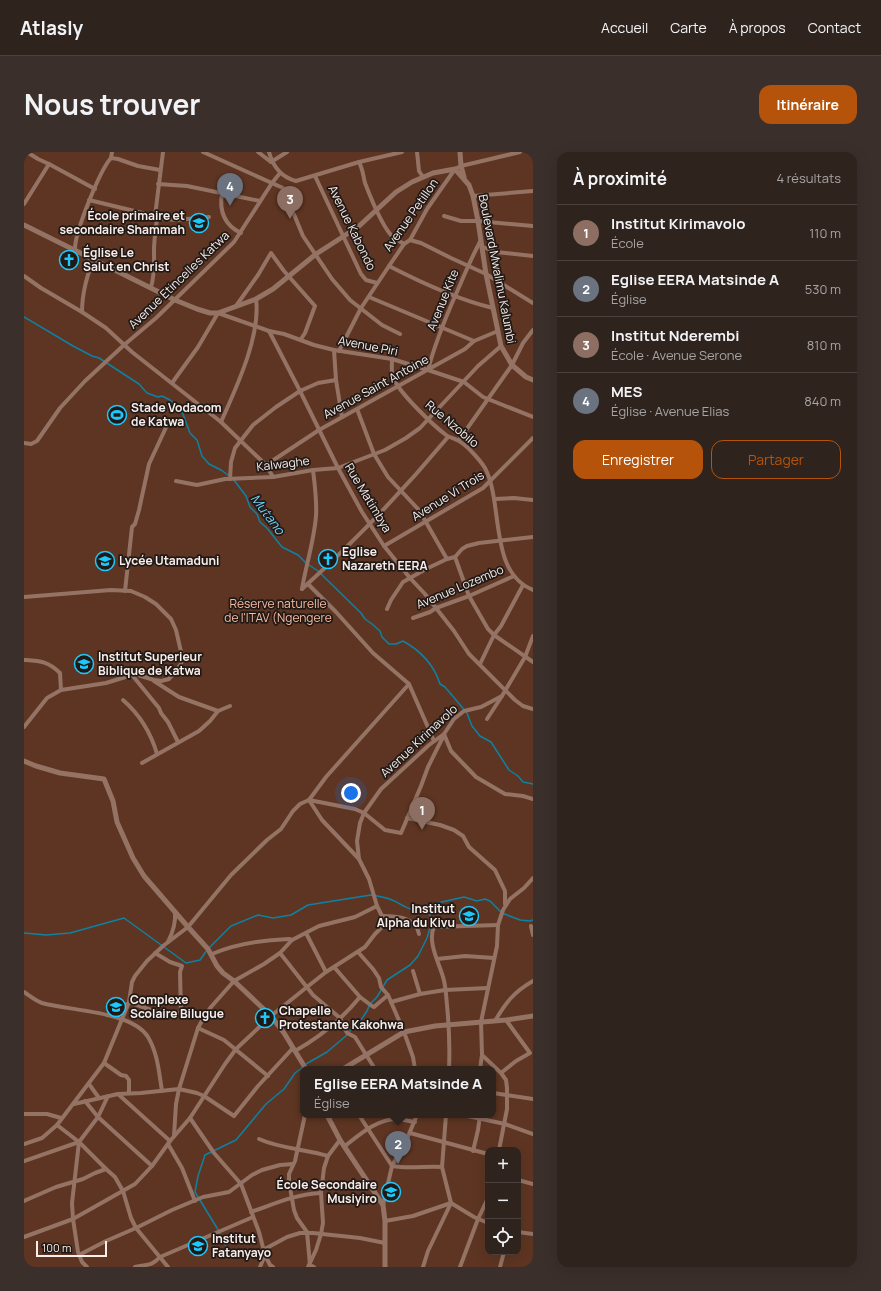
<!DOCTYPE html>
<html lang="fr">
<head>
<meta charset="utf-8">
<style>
	:root { --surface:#2f231e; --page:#3b2f2b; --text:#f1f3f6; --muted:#a7a4a4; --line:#4a403c; --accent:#b45309 }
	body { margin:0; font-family:Manrope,sans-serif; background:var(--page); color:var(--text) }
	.controls { position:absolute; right:12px; bottom:12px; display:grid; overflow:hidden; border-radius:8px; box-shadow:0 4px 16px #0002 }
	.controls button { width:36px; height:36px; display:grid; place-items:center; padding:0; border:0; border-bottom:1px solid var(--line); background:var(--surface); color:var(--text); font:20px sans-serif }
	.scale { position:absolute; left:12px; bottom:10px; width:71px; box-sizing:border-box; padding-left:4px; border:2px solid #f9eeea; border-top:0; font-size:11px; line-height:14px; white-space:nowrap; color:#f9eeea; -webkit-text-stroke:3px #201916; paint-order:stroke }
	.you { position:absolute; left:327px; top:641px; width:14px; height:14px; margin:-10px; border:3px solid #fff; border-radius:50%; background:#1a73e8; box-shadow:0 0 0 6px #1a73e833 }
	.badge { display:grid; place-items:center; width:26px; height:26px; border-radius:50%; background:var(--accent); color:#fff; font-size:13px; font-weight:700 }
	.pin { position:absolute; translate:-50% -33px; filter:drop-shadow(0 1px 2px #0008) }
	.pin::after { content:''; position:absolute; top:21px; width:14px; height:12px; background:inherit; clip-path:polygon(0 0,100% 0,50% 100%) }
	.popup { position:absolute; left:276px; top:914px; width:196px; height:52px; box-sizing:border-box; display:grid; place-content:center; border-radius:8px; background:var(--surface); filter:drop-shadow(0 1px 3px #0005); font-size:13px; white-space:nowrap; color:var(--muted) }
	.popup b { font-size:15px; color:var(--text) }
	.popup::after { content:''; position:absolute; left:50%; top:100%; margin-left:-8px; border:8px solid transparent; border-top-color:var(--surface) }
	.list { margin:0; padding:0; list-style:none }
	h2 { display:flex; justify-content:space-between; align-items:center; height:52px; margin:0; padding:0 16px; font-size:17px }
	h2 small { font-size:13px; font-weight:400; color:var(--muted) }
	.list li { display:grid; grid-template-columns:26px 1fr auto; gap:12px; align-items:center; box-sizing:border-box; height:56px; padding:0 16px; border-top:1px solid var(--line) }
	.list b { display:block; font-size:15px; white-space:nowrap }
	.list p { margin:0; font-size:13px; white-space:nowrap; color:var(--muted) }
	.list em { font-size:13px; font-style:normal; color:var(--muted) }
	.actions { display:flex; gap:8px; padding:12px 16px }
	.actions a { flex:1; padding:9px 0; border:1px solid var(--accent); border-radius:12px; text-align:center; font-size:14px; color:var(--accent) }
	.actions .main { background:var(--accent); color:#fff }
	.icon { flex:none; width:22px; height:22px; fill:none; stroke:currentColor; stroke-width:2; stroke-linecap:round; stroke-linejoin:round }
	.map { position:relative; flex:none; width:509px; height:1115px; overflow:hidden; border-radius:12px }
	header { display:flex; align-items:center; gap:24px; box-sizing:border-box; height:56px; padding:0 20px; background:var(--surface); border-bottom:1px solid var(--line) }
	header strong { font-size:19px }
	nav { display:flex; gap:22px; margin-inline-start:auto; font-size:14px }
	.intro { display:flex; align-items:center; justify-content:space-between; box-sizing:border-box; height:96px; padding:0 24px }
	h1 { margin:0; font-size:28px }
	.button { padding:10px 18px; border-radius:12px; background:var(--accent); color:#fff; font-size:14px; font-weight:700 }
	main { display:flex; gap:24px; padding:0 24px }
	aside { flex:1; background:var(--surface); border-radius:12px; box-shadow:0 4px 16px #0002 }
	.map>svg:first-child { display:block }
</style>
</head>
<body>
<header>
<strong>Atlasly</strong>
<nav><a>Accueil</a><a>Carte</a><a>À propos</a><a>Contact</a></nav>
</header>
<div class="intro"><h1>Nous trouver</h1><a class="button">Itinéraire</a></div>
<main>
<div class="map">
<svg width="509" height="1115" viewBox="0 0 509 1115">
	<rect width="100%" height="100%" fill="#3f2f28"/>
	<!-- green -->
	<path fill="#5e3522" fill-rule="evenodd" d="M0 0H509V1115H0ZM279 917H469V963H279ZM464 998H494V1100H464Z"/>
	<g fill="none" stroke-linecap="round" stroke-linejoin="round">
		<!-- stream -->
		<g stroke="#0d82a4" stroke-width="1.5">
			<path d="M0 165 49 194 68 204 75 206 115 232 123 241 134 245 138 244 146 248 157 257 166 281 173 288 178 304 185 312 197 318 204 323"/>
			<path d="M210 328 222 344 226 355 233 362 236 370 243 376 258 395 274 403 282 411"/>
			<path d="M285 413 294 419 337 461 341 467 348 472 356 479 358 485 365 492H372L379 489C397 499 410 513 416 532L421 535 443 561 448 574 456 584 467 590 485 618 494 624 499 630 509 632"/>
			<path d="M0 781 22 783 46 781 100 766 162 811 176 808 183 798"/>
			<path d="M186 795 207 774 234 763 249 766 267 763 284 753 347 743C354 744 361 745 368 748 379 752 388 763 400 754L440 745 453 749 461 747 466 749 478 761 496 768 506 769 509 768"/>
			<path d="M282 912 303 900 323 883V881L333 874 343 859 346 852 353 845 363 828 386 813 394 804 403 786 406 776V760L409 753"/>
			<path d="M206 1103 193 1076 171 1040 174 1024 181 1003 212 988 242 952 260 937 271 921 279 915"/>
		</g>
		<!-- minor -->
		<g stroke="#947365" stroke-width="4">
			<path d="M3 0 14 7 25 12 71 37"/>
			<path d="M179 0 259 36 279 84 308 127 326 148 358 173 376 182"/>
			<path d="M234 0 247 10"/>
			<path d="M245 0C249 15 257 25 272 29L335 10 378 0"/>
			<path d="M393 0 395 19 399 25"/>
			<path d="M87 6 94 7 114 14 136 18"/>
			<path d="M247 10 263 0"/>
			<path d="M335 10C339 18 339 23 341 31 346 44 359 77 370 86 373 88 377 90 380 92"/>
			<path d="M291 24 337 122 342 128 353 131"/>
			<path d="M134 32 163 34 236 49"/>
			<path d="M198 41C195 59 200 73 217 81"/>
			<path d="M449 44 509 39"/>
			<path d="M65 48 131 64"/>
			<path d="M0 52 25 12"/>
			<path d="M420 64 437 69H454L509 74"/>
			<path d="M133 66 152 68 185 65"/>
			<path d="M386 88 397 91 427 106 462 122 509 151"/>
			<path d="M459 95 472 100 509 104"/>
			<path d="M51 98C50 82 76 18 87 6L88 0"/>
			<path d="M365 114C396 130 435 148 469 156"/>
			<path d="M0 124 17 136 58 160 82 176 108 200 197 270 242 313 249 325"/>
			<path d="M127 135C131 122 130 111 130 98 130 87 132 77 133 66L131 64 139 0"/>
			<path d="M345 145 450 189"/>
			<path d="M212 154 234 123 247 101 260 119 291 154 281 181 277 187"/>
			<path d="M58 160C58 141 63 125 69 107"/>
			<path d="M245 179 260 182 290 193 310 198 368 207 404 218 440 230 459 245 509 265"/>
			<path d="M310 198 312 228 318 265"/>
			<path d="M315 199 337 156 365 114 380 92 386 88 403 57 431 17 437 14 496 0"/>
			<path d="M368 207C368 213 367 220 369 225 374 240 410 274 422 283 426 286 430 286 433 288 442 292 456 308 461 316 480 352 464 420 509 438"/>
			<path d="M404 218C411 191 421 167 432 142 440 124 447 106 457 88"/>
			<path d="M148 231 174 195 194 161 245 179 276 239 314 316 338 360 360 394 386 426 401 442 430 479 445 502 491 548 499 554 509 557"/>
			<path d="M333 257 350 302 364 325 395 358 423 407"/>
			<path d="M197 270C212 236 237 184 232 147"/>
			<path d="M435 288 488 213 499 191 509 178"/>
			<path d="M0 291 7 292 13 289 36 256 61 229 100 193 132 166 210 90 248 31 256 21"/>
			<path d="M242 313 295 278 441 197 450 189 474 179"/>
			<path d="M206 327 207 310 211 296 229 273 252 255 276 239 294 231 312 228"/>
			<path d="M152 329 173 333 201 327 249 325 289 318 314 316 361 298 382 286 396 276 454 214 477 194"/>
			<path d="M471 347 490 346 509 348"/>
			<path d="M360 394 459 336 509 286"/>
			<path d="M431 405 445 444 464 477 470 483 509 510"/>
			<path d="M284 432 312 460 349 501 385 532 410 589"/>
			<path d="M278 437C330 390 379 339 424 285"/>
			<path d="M278 437C282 413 290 389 292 364 293 349 291 334 289 318"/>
			<path d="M101 439 108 375 111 372 115 358 125 312 145 269"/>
			<path d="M0 445 87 438 107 439 121 445 132 452 147 467 152 478 158 504 157 512 145 527 137 529 130 528 114 523H108L82 531 37 538 23 546 0 575"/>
			<path d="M363 457 367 448 379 430 402 417 423 407 431 405 438 397 443 394 455 391 509 385"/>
			<path d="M389 466 406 460 412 456 445 444 490 424"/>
			<path d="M0 508C16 509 24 509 36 521L37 538"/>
			<path d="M456 512 470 483 477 474 499 433"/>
			<path d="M108 523 135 556 137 561 144 570 154 590"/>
			<path d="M130 529 155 545 194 559"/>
			<path d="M99 548C115 562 127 581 133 602"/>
			<path d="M463 567 478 544"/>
			<path d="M420 582 427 599 452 625 481 642 499 644 509 647"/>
			<path d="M118 611 175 579 186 569 194 559 206 554"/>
			<path d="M285 648 331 657 340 661 361 678 377 681 397 634 404 615 420 583"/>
			<path d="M383 666 416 673 430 678 439 684 445 695 471 718 481 739V752"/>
			<path d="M335 707 333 689 336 671 340 661 357 637 405 593 420 582 430 567 440 559 457 555 478 544 501 505 509 484"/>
			<path d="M358 764C372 764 392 765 395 782"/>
			<path d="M507 774 509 783"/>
			<path d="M282 781 302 820"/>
			<path d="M144 790C149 780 152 771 151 760"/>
			<path d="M334 800 349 817 355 826 357 835 364 843 380 880 389 905 391 917"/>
			<path d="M131 801 146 810 158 814 156 820 157 861"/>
			<path d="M256 801 289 843 316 866 323 881 331 885 351 917"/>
			<path d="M188 802C213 791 238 788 265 787L268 788"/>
			<path d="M413 807 441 804 470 806"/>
			<path d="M310 815 336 845 348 854 350 855 364 843"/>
			<path d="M389 819 396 842"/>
			<path d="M0 840C6 844 12 849 18 851 47 859 108 859 124 885 134 902 135 921 138 939"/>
			<path d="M105 850 135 861H167L180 865"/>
			<path d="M367 850 396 842 421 838 464 836"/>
			<path d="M83 863 99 856 103 852"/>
			<path d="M471 869C482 850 490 840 509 829"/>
			<path d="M174 876 200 888 244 924"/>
			<path d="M271 899C296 885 318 867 336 845"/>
			<path d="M458 903 477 921 482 928 483 936V957L475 998"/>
			<path d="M80 911 97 923 102 924 105 928V941"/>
			<path d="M425 917C426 895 425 874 423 853 422 844 422 834 419 825 415 811 403 789 410 775L474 773"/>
			<path d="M456 917 458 903 457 870 473 794 474 773 479 758 486 747 500 736 509 726"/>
			<path d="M477 921 492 909 506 901 482 868"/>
			<path d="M65 932 75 946"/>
			<path d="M469 941 509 947"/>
			<path d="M94 942 146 989"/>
			<path d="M61 949 74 965 128 1014"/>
			<path d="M50 952 94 942 117 941 155 937 173 941 180 944 210 964 234 934 269 896"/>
			<path d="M0 962H23L37 966"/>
			<path d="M281 963 271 1009 265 1022V1030L270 1058 273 1066 283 1080 286 1113 290 1115"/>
			<path d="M335 963 368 1014C385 1017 401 1014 418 1015"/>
			<path d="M439 963 481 972 509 982"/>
			<path d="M166 966 190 1001 217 1032 235 1080 241 1103 246 1113 249 1115"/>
			<path d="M33 973 55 990 82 1017 91 1025 99 1039 107 1066 112 1076 144 1115"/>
			<path d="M386 981 464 1002"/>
			<path d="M150 984 152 952 155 937 174 876 180 865 187 855 210 829 240 812 256 801 268 788 295 774 331 765 353 754"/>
			<path d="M235 987C257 997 282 997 304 1004"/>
			<path d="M55 990 48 1051 49 1067 54 1100 58 1110 63 1115"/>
			<path d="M0 992 18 986 33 973 80 911 105 850 108 830 111 824 123 809 139 794 164 775 207 723 243 688 257 677 269 659 276 652 285 648 302 625 385 532"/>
			<path d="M144 992 158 1016 171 1049"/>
			<path d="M321 994C336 982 354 966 375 967 380 968 385 969 391 970"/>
			<path d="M449 999 454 978 456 963"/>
			<path d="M0 1009 55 990 74 965 84 944"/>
			<path d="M494 1028 509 1032"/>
			<path d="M0 1049 32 1035 59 1027 71 1021 82 1017"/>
			<path d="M359 1053 368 1014 382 989 393 963"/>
			<path d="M227 1060C250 1052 272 1042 297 1041"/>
			<path d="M361 1069 389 1064 427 1051 450 1065 464 1071"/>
			<path d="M494 1080 509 1082"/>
			<path d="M0 1085 49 1067 111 1032 128 1014 146 989 166 966 201 912 212 897 247 864 283 835 302 820 341 795 351 782 358 775 360 772 359 766 353 754 345 727 335 707 298 668 285 648"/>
			<path d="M239 1098 263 1085 276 1081H289L336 1086 361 1091"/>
			<path d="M55 1103 82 1089 112 1076 148 1058 179 1045 205 1040 228 1023 238 1018 256 1013 269 1012"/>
			<path d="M111 1115C122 1112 127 1115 136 1105L229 1065"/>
			<path d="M236 1115 241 1103"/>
			<path d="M284 1115 292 1098 297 1082 299 1071 297 1041 300 1016 304 1004 316 988"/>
			<path d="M399 1115 404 1099 427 1051 418 1015 422 963"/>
			<path d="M436 1115 454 1067 464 1046"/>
			<path d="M476 1115 480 1100"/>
		</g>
		<!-- tertiary -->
		<g stroke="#947365" stroke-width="5">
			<path d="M436 0 437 14 440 25"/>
			<path d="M0 73 151 148 173 157 186 161H194L232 147 249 137 292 102 334 75 372 40 388 30 409 21 431 17 445 33 449 44 454 69 462 122 477 194 488 213 502 225 509 228"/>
			<path d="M0 609 12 614 36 621 80 627 89 649 93 670 109 706 120 724 164 775 184 797 193 814 199 821 210 829 247 864 260 881 282 917"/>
			<path d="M319 917 380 880 411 874 482 868 509 864"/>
			<path d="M303 963 316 988 359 1053 361 1069V1115"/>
		</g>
	</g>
	<!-- icons -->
	<defs>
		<g id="school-ring" transform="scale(1)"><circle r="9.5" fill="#201916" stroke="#1cc9fc" stroke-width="1.5"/><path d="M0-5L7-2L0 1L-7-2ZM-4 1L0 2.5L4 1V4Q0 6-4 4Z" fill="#1cc9fc"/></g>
		<g id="church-ring" transform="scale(1)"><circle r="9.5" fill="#201916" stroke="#1cc9fc" stroke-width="1.5"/><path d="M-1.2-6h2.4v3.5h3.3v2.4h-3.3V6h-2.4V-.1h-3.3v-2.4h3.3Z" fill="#1cc9fc"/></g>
		<g id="stadium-ring" transform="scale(1)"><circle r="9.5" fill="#201916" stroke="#1cc9fc" stroke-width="1.5"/><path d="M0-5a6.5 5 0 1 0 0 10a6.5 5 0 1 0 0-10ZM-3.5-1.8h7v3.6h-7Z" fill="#1cc9fc"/></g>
	</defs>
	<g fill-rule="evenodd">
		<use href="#school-ring" x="175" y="71"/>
		<use href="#church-ring" x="45" y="108"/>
		<use href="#stadium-ring" x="93" y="263"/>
		<use href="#church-ring" x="304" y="407"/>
		<use href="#school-ring" x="81" y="409"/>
		<use href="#school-ring" x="60" y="512"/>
		<use href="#school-ring" x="445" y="764"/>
		<use href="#school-ring" x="92" y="855"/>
		<use href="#church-ring" x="241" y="866"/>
		<use href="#school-ring" x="367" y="1040"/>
		<use href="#school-ring" x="174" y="1094"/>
	</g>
	<g text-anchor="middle" stroke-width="3.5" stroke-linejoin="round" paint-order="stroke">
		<!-- street labels -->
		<g font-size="12" fill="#f9eeea" stroke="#201916">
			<text transform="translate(387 63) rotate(-55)" y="4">Avenue Petillon</text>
			<text transform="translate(328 76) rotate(64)" y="4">Avenue Kabondo</text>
			<text transform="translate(473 117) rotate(79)" y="4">Boulevard Mwalimu Kalumbi</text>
			<text transform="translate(155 128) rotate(-44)" y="4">Avenue Etincelles Katwa</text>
			<text transform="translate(419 148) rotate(-68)" y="4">Avenue Kite</text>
			<text transform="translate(344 194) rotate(11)" y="4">Avenue Piri</text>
			<text transform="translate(352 235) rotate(-29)" y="4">Avenue Saint Antoine</text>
			<text transform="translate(428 272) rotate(40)" y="4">Rue Nzobilo</text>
			<text transform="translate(259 312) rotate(-7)" y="4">Kalwaghe</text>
			<text transform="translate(424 344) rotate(-32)" y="4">Avenue Vi Trois</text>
			<text transform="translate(344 346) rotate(59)" y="4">Rue Matimbya</text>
			<text transform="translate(436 435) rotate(-23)" y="4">Avenue Lozembo</text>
			<text transform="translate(395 589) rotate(-43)" y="4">Avenue Kirimavolo</text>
		</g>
		<!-- poi labels -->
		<g font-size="12" font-weight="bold" fill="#f9eeea" stroke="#201916" text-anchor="start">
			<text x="161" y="68" text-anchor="end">École primaire et<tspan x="161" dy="14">secondaire Shammah</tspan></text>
			<text x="59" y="105">Église Le<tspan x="59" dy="14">Salut en Christ</tspan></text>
			<text x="107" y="260">Stade Vodacom<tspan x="107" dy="14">de Katwa</tspan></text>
			<text x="318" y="404">Eglise<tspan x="318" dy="14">Nazareth EERA</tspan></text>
			<text x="95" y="413">Lycée Utamaduni</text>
			<text x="74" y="509">Institut Superieur<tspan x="74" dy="14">Biblique de Katwa</tspan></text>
			<text x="431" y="761" text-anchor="end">Institut<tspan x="431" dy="14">Alpha du Kivu</tspan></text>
			<text x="106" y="852">Complexe<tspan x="106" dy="14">Scolaire Bilugue</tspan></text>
			<text x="255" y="863">Chapelle<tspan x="255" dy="14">Protestante Kakohwa</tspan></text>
			<text x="353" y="1037" text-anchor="end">École Secondaire<tspan x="353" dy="14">Musiyiro</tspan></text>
			<text x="188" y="1091">Institut<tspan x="188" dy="14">Fatanyayo</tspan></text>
		</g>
		<!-- park labels -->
		<g font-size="12" fill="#f9bba0" stroke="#201916">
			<text x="254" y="456">Réserve naturelle<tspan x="254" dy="14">de l'ITAV (Ngengere</tspan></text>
		</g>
		<!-- water labels -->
		<g font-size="13" font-style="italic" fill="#6dd1f7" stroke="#201916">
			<text transform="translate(244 362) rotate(53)" y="5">Mutano</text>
		</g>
	</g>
</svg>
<div class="controls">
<button>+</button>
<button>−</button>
<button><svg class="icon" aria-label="locate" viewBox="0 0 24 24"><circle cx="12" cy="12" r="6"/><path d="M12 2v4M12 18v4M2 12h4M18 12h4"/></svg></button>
</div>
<div class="scale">100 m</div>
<div class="you"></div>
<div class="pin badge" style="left:398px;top:678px;background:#8d6e63">1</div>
<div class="pin badge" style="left:374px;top:1012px;background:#6b7280">2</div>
<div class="popup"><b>Eglise EERA Matsinde A</b>Église</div>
<div class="pin badge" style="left:266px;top:67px;background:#8d6e63">3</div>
<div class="pin badge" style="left:206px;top:54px;background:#6b7280">4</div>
</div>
<aside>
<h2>À proximité<small>4 résultats</small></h2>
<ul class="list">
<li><span class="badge" style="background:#8d6e63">1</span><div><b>Institut Kirimavolo</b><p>École</p></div><em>110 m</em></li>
<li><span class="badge" style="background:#6b7280">2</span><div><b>Eglise EERA Matsinde A</b><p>Église</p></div><em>530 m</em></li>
<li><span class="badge" style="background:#8d6e63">3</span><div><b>Institut Nderembi</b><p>École · Avenue Serone</p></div><em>810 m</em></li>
<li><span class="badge" style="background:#6b7280">4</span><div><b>MES</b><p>Église · Avenue Elias</p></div><em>840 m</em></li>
</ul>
<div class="actions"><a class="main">Enregistrer</a><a>Partager</a></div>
</aside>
</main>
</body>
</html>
